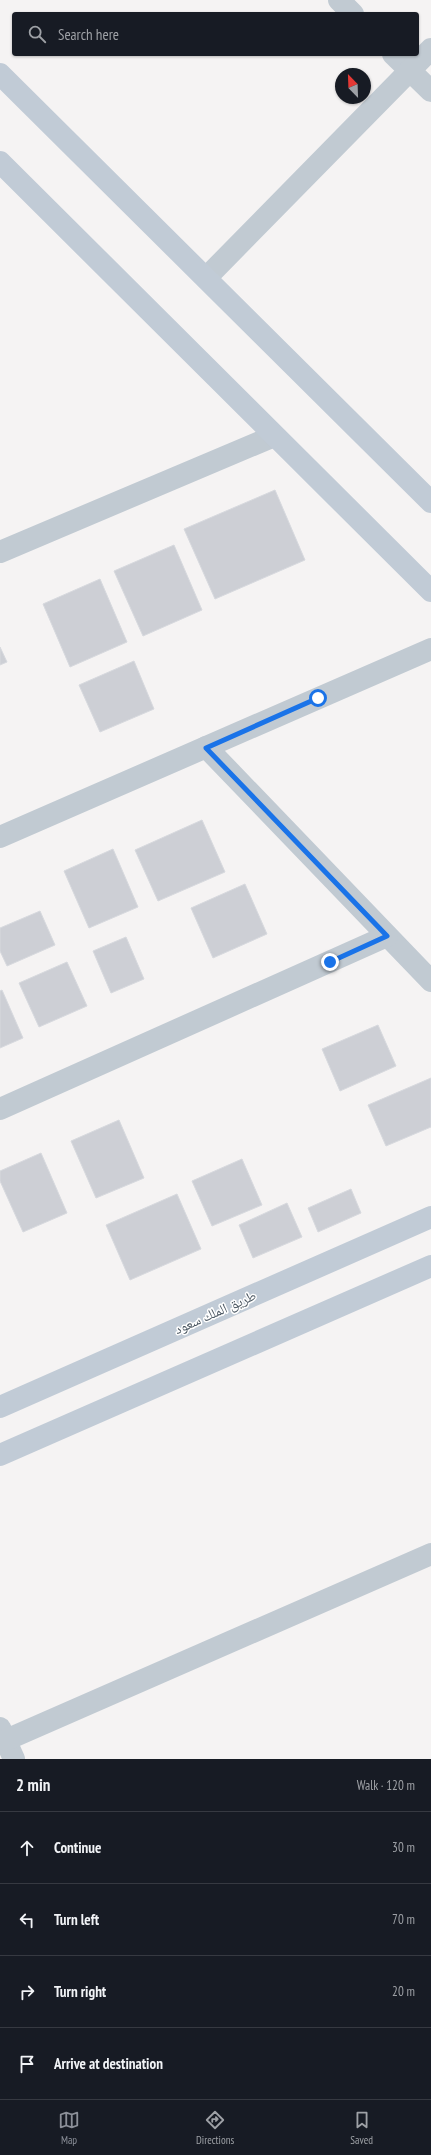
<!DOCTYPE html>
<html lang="en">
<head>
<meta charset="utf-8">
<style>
	:root { --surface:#171b24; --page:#242831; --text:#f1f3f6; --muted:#9ea1a6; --line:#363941; --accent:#8c9099 }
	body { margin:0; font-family:"PT Sans Narrow","Noto Naskh Arabic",sans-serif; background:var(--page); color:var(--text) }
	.compass { position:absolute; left:335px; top:68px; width:36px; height:36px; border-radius:50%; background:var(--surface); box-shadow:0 1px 3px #0004; rotate:337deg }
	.stop { position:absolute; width:12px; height:12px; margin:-9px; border:3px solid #1a73e8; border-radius:50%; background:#fff }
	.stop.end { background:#1a73e8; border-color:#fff; box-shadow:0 1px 4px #0008 }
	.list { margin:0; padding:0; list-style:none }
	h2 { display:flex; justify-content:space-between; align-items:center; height:52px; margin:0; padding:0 16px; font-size:17px }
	h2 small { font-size:13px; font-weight:400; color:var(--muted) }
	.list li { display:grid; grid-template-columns:26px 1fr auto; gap:12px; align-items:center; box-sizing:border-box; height:72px; padding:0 16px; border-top:1px solid var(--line) }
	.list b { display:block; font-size:15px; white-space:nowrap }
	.list em { font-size:13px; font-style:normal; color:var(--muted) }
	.icon { flex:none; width:22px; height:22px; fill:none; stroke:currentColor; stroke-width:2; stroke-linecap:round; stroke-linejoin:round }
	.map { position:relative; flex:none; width:431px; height:1759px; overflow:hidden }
	.search { position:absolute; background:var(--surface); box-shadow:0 1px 3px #0004; left:12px; right:12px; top:12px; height:44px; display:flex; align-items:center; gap:10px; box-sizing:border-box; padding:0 14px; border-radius:4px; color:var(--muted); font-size:15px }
	.sheet { height:340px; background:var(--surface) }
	nav { display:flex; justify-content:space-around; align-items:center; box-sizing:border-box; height:56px; border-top:1px solid var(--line); background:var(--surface); font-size:11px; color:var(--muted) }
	nav a { display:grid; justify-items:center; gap:2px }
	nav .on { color:var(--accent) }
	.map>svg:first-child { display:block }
</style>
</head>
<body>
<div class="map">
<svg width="431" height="1759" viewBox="0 0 431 1759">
	<rect width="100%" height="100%" fill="#f5f3f3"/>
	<!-- building -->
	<g fill="#cdcfd5" stroke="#d7d9de">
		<path d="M275 490 305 560 215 599 184 529Z"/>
		<path d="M174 545 202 610 143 636 114 571Z"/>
		<path d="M100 579 127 642 70 667 43 604Z"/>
		<path d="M0 647 7 662 0 665Z"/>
		<path d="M134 661 154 709 100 732 79 685Z"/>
		<path d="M202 820 225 872 158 901 135 850Z"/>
		<path d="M113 849 138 907 89 928 64 871Z"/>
		<path d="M245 884 267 934 213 958 191 908Z"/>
		<path d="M40 911 55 945 7 966 0 951V928Z"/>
		<path d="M126 937 144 979 111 993 93 951Z"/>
		<path d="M67 962 87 1006 39 1027 19 983Z"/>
		<path d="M2 990 23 1038 0 1048V991Z"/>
		<path d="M378 1025 396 1066 340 1091 322 1049Z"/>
		<path d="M431 1078V1127L386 1146 368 1105Z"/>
		<path d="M119 1120 144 1178 96 1198 71 1141Z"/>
		<path d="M41 1153 67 1213 23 1232 0 1181V1171Z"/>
		<path d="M242 1159 262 1205 212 1226 192 1181Z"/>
		<path d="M351 1189 361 1213 318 1232 308 1208Z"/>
		<path d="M177 1194 201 1249 130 1280 106 1225Z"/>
		<path d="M287 1203 302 1237 253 1258 239 1225Z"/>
	</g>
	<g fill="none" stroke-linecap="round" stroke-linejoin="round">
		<!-- street -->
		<g stroke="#c1cad2" stroke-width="22">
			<path d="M339 0 353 14"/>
			<path d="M393 54 431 91"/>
			<path d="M206 278 431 49"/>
			<path d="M0 552 274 436"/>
			<path d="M206 747 431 981"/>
			<path d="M0 837 431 649"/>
			<path d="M0 1109 387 936"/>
			<path d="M0 1728 14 1759"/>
			<path d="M6 1740 431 1554"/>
		</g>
		<!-- secondary -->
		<g stroke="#c1cbd6" stroke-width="22">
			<path d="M0 74 431 502"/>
			<path d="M0 162 431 591"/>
			<path d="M0 1407 431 1217"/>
			<path d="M0 1455 431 1266"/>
		</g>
	</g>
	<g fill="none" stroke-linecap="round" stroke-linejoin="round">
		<!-- route -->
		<path stroke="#1a73e8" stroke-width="5" d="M318 698 206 748 387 936 330 962"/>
	</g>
	<g text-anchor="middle" stroke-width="3" stroke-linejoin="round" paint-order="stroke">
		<!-- street labels -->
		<g font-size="14" fill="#4a5661" stroke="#fff">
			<text transform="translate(215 1312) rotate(-24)" y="5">طريق الملك سعود</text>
		</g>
	</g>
</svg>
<svg class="compass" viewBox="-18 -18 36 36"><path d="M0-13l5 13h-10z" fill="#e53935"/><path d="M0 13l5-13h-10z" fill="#9ea1a6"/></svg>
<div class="stop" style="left:318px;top:698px"></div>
<div class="stop end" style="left:330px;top:962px"></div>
<div class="search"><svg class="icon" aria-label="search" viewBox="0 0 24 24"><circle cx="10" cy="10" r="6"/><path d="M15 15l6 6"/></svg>Search here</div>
</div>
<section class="sheet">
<h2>2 min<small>Walk · 120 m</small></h2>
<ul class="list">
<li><svg class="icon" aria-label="ahead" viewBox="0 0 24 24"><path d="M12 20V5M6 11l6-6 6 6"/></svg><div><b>Continue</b></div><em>30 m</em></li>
<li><svg class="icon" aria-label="left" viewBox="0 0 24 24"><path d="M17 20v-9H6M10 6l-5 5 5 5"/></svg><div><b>Turn left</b></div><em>70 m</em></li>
<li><svg class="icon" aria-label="right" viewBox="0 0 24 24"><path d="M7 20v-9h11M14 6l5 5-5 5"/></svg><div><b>Turn right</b></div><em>20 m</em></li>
<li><svg class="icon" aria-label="arrive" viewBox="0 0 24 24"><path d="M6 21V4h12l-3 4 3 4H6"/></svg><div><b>Arrive at destination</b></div></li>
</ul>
</section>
<nav>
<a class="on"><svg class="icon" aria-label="map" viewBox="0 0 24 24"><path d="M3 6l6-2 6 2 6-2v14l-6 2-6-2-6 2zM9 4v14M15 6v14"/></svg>Map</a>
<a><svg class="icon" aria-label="directions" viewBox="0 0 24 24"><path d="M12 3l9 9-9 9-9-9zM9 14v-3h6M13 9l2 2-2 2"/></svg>Directions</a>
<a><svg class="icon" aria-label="saved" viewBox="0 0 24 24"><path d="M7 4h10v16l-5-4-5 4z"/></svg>Saved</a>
</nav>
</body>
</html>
